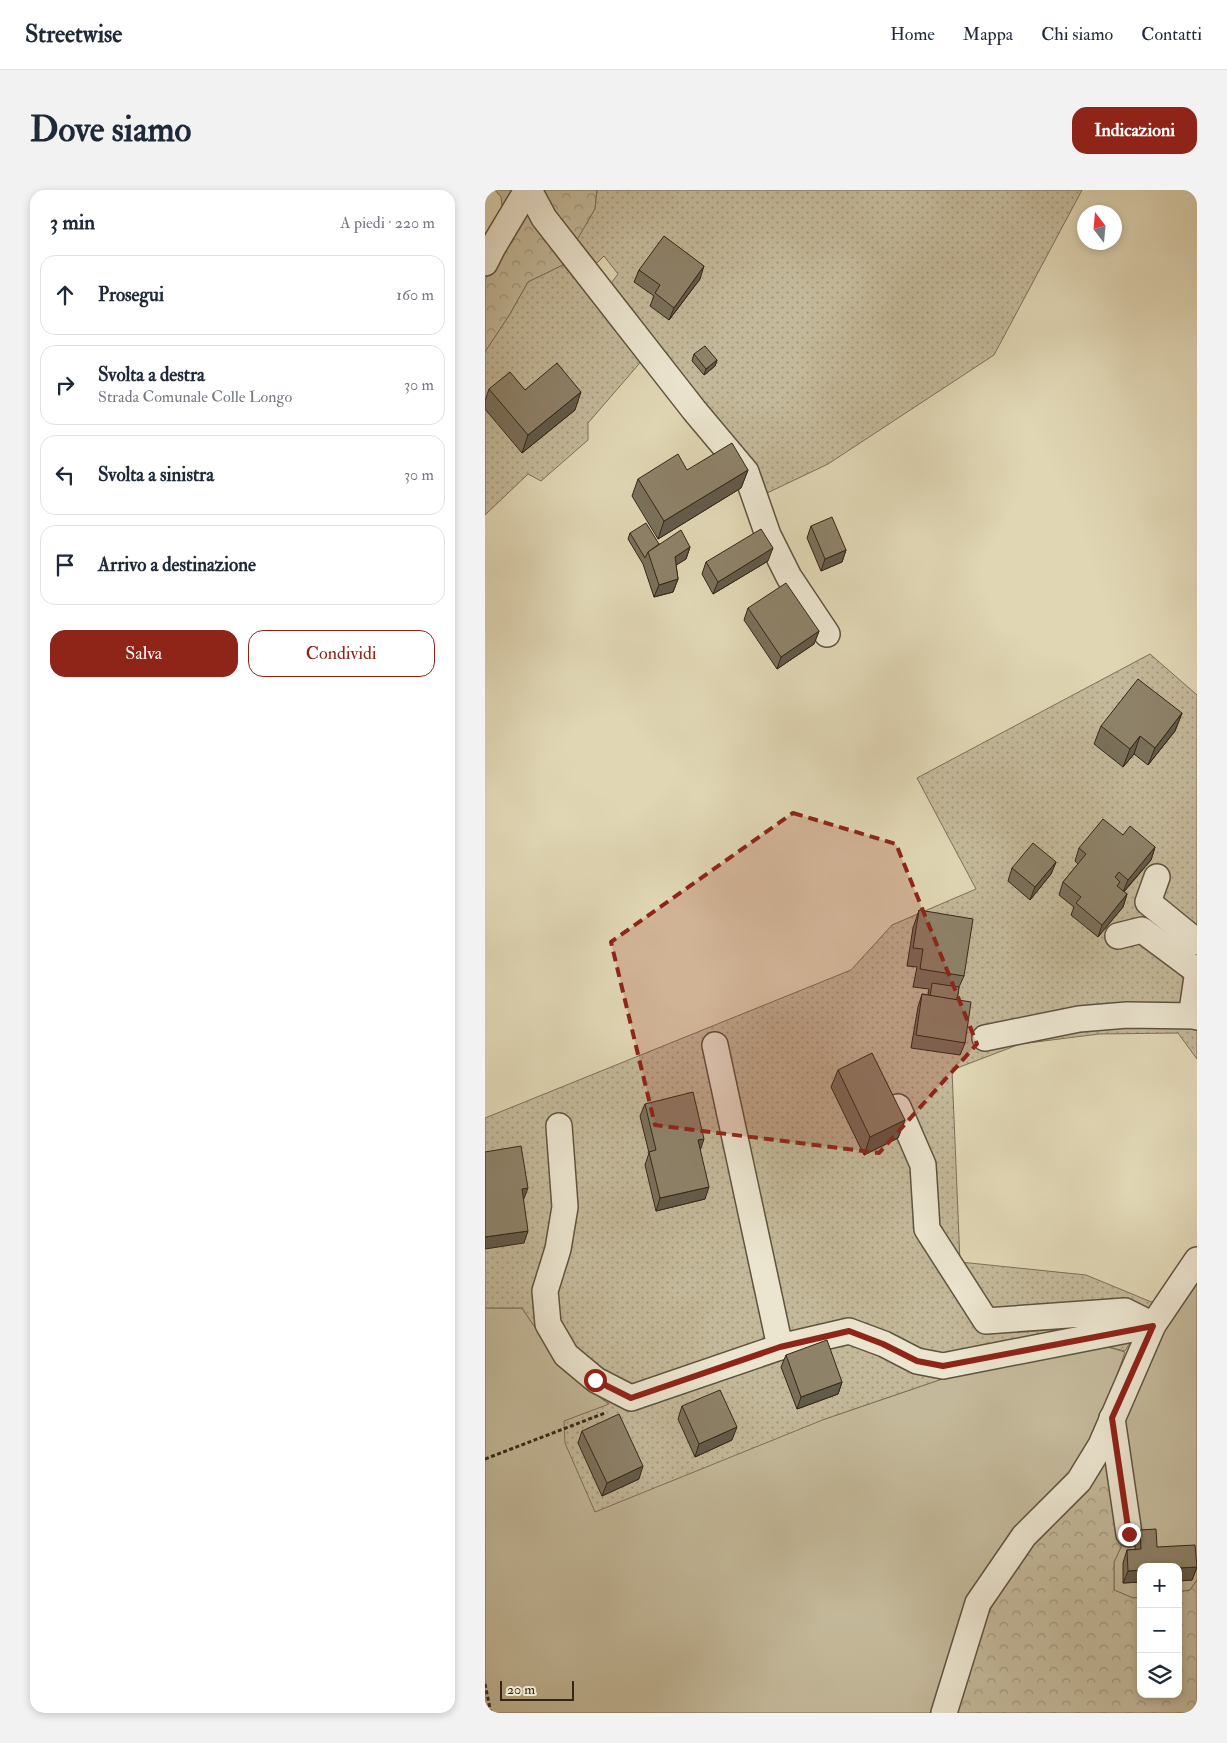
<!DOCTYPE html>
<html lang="it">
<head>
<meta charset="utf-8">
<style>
	:root { --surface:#fff; --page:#f2f2f3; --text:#1f2937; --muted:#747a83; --line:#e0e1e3; --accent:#8f2418 }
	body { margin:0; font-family:"IM FELL Double Pica",serif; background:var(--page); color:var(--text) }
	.controls { position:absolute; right:15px; bottom:15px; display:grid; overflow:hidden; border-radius:10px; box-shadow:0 2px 8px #0003 }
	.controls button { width:45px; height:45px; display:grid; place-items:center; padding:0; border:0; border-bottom:1px solid var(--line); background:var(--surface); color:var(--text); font:25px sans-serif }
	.compass { position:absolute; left:592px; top:15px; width:45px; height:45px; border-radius:50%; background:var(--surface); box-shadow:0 2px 8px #0003; rotate:344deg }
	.scale { position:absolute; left:15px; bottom:12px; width:74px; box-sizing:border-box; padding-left:5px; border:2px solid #352717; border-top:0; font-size:14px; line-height:18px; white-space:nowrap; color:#352717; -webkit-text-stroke:4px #ebe4ce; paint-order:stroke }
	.stop { position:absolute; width:15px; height:15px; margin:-11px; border:4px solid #8f2418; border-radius:50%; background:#fff }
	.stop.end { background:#8f2418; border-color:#fff; box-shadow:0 1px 5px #0008 }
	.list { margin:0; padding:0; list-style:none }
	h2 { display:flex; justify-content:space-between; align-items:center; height:65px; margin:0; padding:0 20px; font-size:21px }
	h2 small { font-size:16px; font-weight:400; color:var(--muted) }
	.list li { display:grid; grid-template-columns:32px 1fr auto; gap:15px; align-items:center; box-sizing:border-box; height:80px; margin:0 10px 10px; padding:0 10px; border:1px solid var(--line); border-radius:15px }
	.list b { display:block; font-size:19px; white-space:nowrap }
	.list p { margin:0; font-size:16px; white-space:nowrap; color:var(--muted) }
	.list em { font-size:16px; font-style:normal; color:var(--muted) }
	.actions { display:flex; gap:10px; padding:15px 20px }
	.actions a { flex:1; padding:11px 0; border:1px solid var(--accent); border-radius:15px; text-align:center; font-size:18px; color:var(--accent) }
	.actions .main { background:var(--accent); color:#fff }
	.icon { flex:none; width:28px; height:28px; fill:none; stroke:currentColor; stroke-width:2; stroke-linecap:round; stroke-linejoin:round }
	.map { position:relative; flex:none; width:712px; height:1523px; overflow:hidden; border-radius:15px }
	header { display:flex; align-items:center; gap:30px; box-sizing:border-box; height:70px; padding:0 25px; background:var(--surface); border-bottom:1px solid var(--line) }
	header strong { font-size:24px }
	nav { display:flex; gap:28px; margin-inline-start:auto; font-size:18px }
	.intro { display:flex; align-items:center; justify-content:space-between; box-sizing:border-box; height:120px; padding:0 30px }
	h1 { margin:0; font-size:35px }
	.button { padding:12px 22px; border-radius:15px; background:var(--accent); color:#fff; font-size:18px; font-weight:700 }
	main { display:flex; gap:30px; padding:0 30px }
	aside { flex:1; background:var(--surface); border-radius:15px; box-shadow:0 2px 8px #0003 }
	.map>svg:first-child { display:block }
</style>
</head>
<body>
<header>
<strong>Streetwise</strong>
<nav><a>Home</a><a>Mappa</a><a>Chi siamo</a><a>Contatti</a></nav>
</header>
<div class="intro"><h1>Dove siamo</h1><a class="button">Indicazioni</a></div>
<main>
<aside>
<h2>3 min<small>A piedi · 220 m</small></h2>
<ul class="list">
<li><svg class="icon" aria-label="ahead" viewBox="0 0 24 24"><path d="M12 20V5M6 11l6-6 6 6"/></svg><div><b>Prosegui</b></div><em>160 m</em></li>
<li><svg class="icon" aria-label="right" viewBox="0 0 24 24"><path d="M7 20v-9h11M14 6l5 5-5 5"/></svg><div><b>Svolta a destra</b><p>Strada Comunale Colle Longo</p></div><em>30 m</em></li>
<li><svg class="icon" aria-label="left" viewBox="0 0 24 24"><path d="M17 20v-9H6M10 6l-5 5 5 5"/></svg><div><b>Svolta a sinistra</b></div><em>30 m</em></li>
<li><svg class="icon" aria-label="arrive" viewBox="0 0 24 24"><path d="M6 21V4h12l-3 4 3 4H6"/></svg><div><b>Arrivo a destinazione</b></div></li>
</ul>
<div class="actions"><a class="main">Salva</a><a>Condividi</a></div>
</aside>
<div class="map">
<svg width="712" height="1523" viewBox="0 0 712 1523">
	<defs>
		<pattern id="forest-crowns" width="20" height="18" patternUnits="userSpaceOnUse" patternTransform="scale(1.25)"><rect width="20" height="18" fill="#c3b899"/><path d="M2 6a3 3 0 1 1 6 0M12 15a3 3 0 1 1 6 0" fill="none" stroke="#9f967c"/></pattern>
		<pattern id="garden-dots" width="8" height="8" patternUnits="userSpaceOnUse" patternTransform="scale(1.25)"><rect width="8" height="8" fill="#c3b899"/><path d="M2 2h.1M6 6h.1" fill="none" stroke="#9f967c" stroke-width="1.8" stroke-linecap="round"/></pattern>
	</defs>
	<rect width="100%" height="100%" fill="#e0d6b4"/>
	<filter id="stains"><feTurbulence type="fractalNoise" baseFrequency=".004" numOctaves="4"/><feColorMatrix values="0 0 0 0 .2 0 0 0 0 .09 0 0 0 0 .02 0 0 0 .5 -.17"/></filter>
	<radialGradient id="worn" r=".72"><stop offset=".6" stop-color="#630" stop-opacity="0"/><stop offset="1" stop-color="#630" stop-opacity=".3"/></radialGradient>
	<!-- grass -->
	<g fill="#c3b899" stroke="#7c7058">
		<path d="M712 1086V1390L705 1400 693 1402V1377H656V1407L648 1408 629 1400V1372L636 1357 634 1230 662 1171Z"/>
		<path d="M0 1118H37C61 1155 88 1189 125 1215L340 1229 460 1188 623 1157 640 1162 613 1241 589 1283 482 1421 447 1523H0Z"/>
	</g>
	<!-- forest -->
	<g fill="url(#forest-crowns)" stroke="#7c7058">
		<path d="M10 0H112L110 19 78 75 43 92 25 124 0 162V90L21 53 16 7Z"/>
		<path d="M625 1269 635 1335 636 1357 629 1372V1400L648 1408 656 1407V1504H693V1402L705 1400 712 1390V1523H470L482 1479 505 1420 527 1377 607 1279Z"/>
	</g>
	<!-- garden -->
	<g fill="url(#garden-dots)" stroke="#7c7058">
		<path d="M112 0H597L509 165 343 274 280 304 121 100 133 84 119 66 107 78 89 55 110 19Z"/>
		<path d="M78 75 160 167 103 233V250L56 291 43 284 0 325V162L25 124 43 92Z"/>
		<path d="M665 464 712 505V869L693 843 614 844 535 854 467 880 475 1072 601 1085 669 1113 640 1161 623 1157 460 1188 340 1229 110 1322 80 1253 79 1231 124 1214C88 1189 61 1155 37 1118H0V928L366 780 407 735 491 699 432 588Z"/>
	</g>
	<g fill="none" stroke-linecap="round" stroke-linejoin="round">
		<!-- minor casing -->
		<g stroke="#60533e" stroke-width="28">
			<g id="minor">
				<path d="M44 0 59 28 209 220 261 282 283 345 304 387 342 444"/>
				<path d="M0 73 8 57 42 0"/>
				<path d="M672 687 663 712 712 752"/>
				<path d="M633 746 657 740 712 781"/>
				<path d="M712 787 708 814 712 827"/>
				<path d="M500 848 594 829 642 825 712 826"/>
				<path d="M230 855 295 1157"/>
				<path d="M74 936 80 1017 73 1059 60 1101 63 1134 81 1165 111 1190 146 1208 295 1157 364 1141 399 1154 432 1171 458 1176 668 1135 640 1121 501 1131 442 1039 438 975 413 917"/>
				<path d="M627 1228 644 1344"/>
				<path d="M459 1523 493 1413 539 1346 594 1291 616 1255 668 1135 712 1070"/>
			</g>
		</g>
		<!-- path -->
		<g stroke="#352717" stroke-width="3" stroke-dasharray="4 2.5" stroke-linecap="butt">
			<path d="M0 1269 120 1223"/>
			<path d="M0 1494 6 1523"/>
		</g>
		<!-- minor -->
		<use href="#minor" stroke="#ebe4ce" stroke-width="25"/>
	</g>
	<!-- wall -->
	<g fill="#7a705a" stroke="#352717">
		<path d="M154 80 215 89 184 130 165 116 169 106 149 92Z"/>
		<path d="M209 164 232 170 230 176 219 185 207 171Z"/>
		<path d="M4 199 90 220 37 263 0 219V211Z"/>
		<path d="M202 280H263L256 298 173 349 147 306 153 289Z"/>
		<path d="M326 336 361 360 357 372 336 381 322 348Z"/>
		<path d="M145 343 174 354 205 357 201 369 191 375 193 389 188 402 169 407 158 374 143 349Z"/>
		<path d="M283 371 228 404 217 384 221 372Z"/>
		<path d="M263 418 334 441 329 454 292 479 259 430Z"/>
		<path d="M697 523 690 541 663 575 649 564 638 577 609 554 616 536Z"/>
		<path d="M670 657 666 670 639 702 642 704 638 717 613 747 586 725 589 717 574 705 578 692 593 674 590 671 594 658Z"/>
		<path d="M571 672 566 684 545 710 523 691 527 678Z"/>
		<path d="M434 720 479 786 474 797 472 810 480 853 475 865 426 858 433 817 437 804 443 805 444 799 428 797 432 777 422 776 428 738Z"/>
		<path d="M353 880 420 930 413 948 379 965 346 897Z"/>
		<path d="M160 914 215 960 220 1009 171 1021 160 975 164 963 155 926Z"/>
		<path d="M301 1165 357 1192 353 1204 312 1219 296 1177Z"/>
		<path d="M197 1216 247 1250 210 1267 193 1229Z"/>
		<path d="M97 1241 154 1289 117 1306 93 1253Z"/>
		<path d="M655 1340 672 1357 712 1377 707 1390 693 1391V1377H656V1392L638 1393V1373L642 1360H650V1353Z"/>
	</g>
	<!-- shaded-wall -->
	<g fill="#635b4a" stroke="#352717">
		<path d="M219 76 215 89 184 130 189 118Z"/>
		<path d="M232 170 230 176 219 185 221 179Z"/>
		<path d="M96 202 90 220 37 263 43 245Z"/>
		<path d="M263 280 256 298 173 349 179 331Z"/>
		<path d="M205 357 201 369 185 379 190 367Z"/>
		<path d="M288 358 283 371 228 404 233 392Z"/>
		<path d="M361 360 357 372 336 381 340 369Z"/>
		<path d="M193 389 188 402 169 407 174 395Z"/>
		<path d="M334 441 329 454 292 479 296 467Z"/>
		<path d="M697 523 690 541 663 575 670 558Z"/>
		<path d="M655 546 649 564 638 577 645 559Z"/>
		<path d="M670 657 666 670 638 702 643 690Z"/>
		<path d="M571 672 566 684 545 710 550 697Z"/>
		<path d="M642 704 638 717 613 747 617 735Z"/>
		<path d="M420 930 413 948 379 965 385 947Z"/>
		<path d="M219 949 215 961 213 950Z"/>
		<path d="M224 997 220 1009 171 1021 175 1008Z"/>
		<path d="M43 998 38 1011 37 999Z"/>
		<path d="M43 1041 39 1053 0 1059V1047Z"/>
		<path d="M357 1192 353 1204 312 1219 316 1207Z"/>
		<path d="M252 1237 247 1250 210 1267 214 1254Z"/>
		<path d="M158 1276 154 1289 117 1306 122 1293Z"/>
		<path d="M712 1377 707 1390 693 1391V1378Z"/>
		<path d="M656 1380V1392L638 1393 643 1381Z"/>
	</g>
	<!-- building -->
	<g fill="#8e8269" stroke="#352717">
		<path d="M179 46 219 76 189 118 170 103 175 95 154 80Z"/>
		<path d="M220 156 232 170 221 179 209 164Z"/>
		<path d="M72 173 96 202 43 245 4 199 25 182 40 200Z"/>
		<path d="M247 253 263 280 179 331 153 289 193 264 202 280Z"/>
		<path d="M347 327 361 360 340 369 326 336Z"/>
		<path d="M161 333 174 354 163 362 160 368 145 343Z"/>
		<path d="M276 339 288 358 233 392 221 372Z"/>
		<path d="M196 340 205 357 190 367 193 389 174 395 163 362Z"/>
		<path d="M301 393 334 441 296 467 263 418Z"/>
		<path d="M653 489 697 523 670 558 655 546 645 559 616 536Z"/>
		<path d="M618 629 638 645 645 636 670 657 643 690 634 682 630 687 635 692 632 696 642 704 617 735 591 713 596 707 578 692 601 664 594 658Z"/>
		<path d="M548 653 571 672 550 697 527 678Z"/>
		<path d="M434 720 488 729 479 786 435 779 438 759 428 758Z"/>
		<path d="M447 793 474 797 472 810 445 806Z"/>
		<path d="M437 804 486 812 480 853 431 845Z"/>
		<path d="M387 863 420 930 385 947 353 880Z"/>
		<path d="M208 902 219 949 213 950 224 997 175 1008 164 962 171 960 160 914Z"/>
		<path d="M36 956 43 998 37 999 43 1041 0 1047V962Z"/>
		<path d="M342 1150 357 1192 316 1207 301 1165Z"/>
		<path d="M235 1200 252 1237 214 1254 197 1216Z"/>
		<path d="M134 1224 158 1276 122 1293 97 1241Z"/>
		<path d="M671 1339 672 1357 710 1355 712 1377 693 1378V1377H656V1380L643 1381 642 1360 656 1359 655 1340Z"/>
	</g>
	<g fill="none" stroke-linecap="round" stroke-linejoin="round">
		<!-- route -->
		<path stroke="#8f2418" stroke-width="6" d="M110 1190 146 1208 295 1157 364 1141 398 1154 432 1171 458 1176 668 1136 627 1228 644 1344"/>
	</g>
	<!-- marked area -->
	<path fill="#8f2418" fill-opacity="0.2" stroke="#8f2418" stroke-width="4" stroke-dasharray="10 6" stroke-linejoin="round" d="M308 623 411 654 492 854 394 963 170 935 126 752Z"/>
	<rect width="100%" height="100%" filter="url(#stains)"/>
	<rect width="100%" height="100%" fill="url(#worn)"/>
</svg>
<div class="controls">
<button>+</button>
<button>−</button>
<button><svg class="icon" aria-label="layers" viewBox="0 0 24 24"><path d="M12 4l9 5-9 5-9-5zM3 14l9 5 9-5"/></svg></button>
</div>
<svg class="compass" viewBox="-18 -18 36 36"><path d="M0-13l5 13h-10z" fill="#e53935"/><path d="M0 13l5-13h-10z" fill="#747a83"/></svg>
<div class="scale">20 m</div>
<div class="stop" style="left:110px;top:1190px"></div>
<div class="stop end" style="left:644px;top:1344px"></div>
</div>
</main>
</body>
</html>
